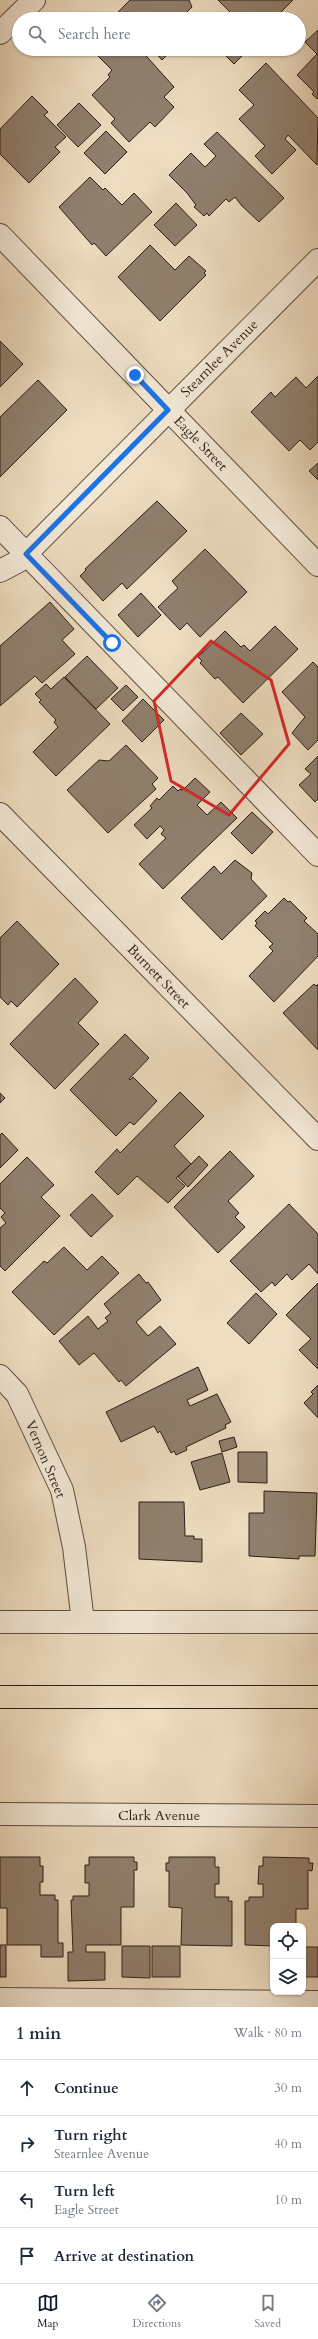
<!DOCTYPE html>
<html lang="en">
<head>
<meta charset="utf-8">
<style>
	:root { --surface:#fff; --page:#f6f6f7; --text:#1f2937; --muted:#747a83; --line:#e0e1e3; --accent:#111827 }
	body { margin:0; font-family:Cardo,serif; background:var(--page); color:var(--text) }
	.controls { position:absolute; right:12px; bottom:12px; display:grid; overflow:hidden; border-radius:8px; box-shadow:0 1px 3px #0004 }
	.controls button { width:36px; height:36px; display:grid; place-items:center; padding:0; border:0; border-bottom:1px solid var(--line); background:var(--surface); color:var(--text); font:20px sans-serif }
	.stop { position:absolute; width:12px; height:12px; margin:-9px; border:3px solid #1a73e8; border-radius:50%; background:#fff }
	.stop.end { background:#1a73e8; border-color:#fff; box-shadow:0 1px 4px #0008 }
	.list { margin:0; padding:0; list-style:none }
	h2 { display:flex; justify-content:space-between; align-items:center; height:52px; margin:0; padding:0 16px; font-size:17px }
	h2 small { font-size:13px; font-weight:400; color:var(--muted) }
	.list li { display:grid; grid-template-columns:26px 1fr auto; gap:12px; align-items:center; box-sizing:border-box; height:56px; padding:0 16px; border-top:1px solid var(--line) }
	.list b { display:block; font-size:15px; white-space:nowrap }
	.list p { margin:0; font-size:13px; white-space:nowrap; color:var(--muted) }
	.list em { font-size:13px; font-style:normal; color:var(--muted) }
	.icon { flex:none; width:22px; height:22px; fill:none; stroke:currentColor; stroke-width:2; stroke-linecap:round; stroke-linejoin:round }
	.map { position:relative; flex:none; width:318px; height:2007px; overflow:hidden }
	.search { position:absolute; background:var(--surface); box-shadow:0 1px 3px #0004; left:12px; right:12px; top:12px; height:44px; display:flex; align-items:center; gap:10px; box-sizing:border-box; padding:0 14px; border-radius:22px; color:var(--muted); font-size:15px }
	.sheet { height:276px; background:var(--surface) }
	nav { display:flex; justify-content:space-around; align-items:center; box-sizing:border-box; height:56px; border-top:1px solid var(--line); background:var(--surface); font-size:11px; color:var(--muted) }
	nav a { display:grid; justify-items:center; gap:2px }
	nav .on { color:var(--accent) }
	.map>svg:first-child { display:block }
</style>
</head>
<body>
<div class="map">
<svg width="318" height="2007" viewBox="0 0 318 2007">
	<rect width="100%" height="100%" fill="#eeddc1"/>
	<filter id="stains"><feTurbulence type="fractalNoise" baseFrequency=".005" numOctaves="4"/><feColorMatrix values="0 0 0 0 .2 0 0 0 0 .09 0 0 0 0 .02 0 0 0 .5 -.17"/></filter>
	<radialGradient id="worn" r=".72"><stop offset=".6" stop-color="#630" stop-opacity="0"/><stop offset="1" stop-color="#630" stop-opacity=".3"/></radialGradient>
	<!-- building -->
	<g fill="#90806e" stroke="#2b1c14">
		<path d="M130 0H189L192 7 185 14 190 19H122L117 13Z"/>
		<path d="M218 0H293L274 19H237Z"/>
		<path d="M318 30V98L317 99 312 94 314 92 297 75 317 54 305 42Z"/>
		<path d="M91 49H140L174 87 164 97 174 107 155 127 150 122 129 142 111 123 115 119 92 95 110 77 108 75 112 70Z"/>
		<path d="M152 49H173L162 60Z"/>
		<path d="M219 49H249L234 64Z"/>
		<path d="M266 63 318 118 317 165 288 135 285 139 296 150 272 174 255 156 265 146 239 119 254 105 239 90Z"/>
		<path d="M32 96 48 112 44 115 66 137 55 147 60 152 29 183 0 154V129Z"/>
		<path d="M79 103 101 125 78 147 57 125Z"/>
		<path d="M106 131 127 152 105 174 84 153Z"/>
		<path d="M217 132 284 198 259 222 242 206 235 197 229 202 226 199 209 216 207 213 204 216 194 207 196 205 187 193 169 175 191 153 205 167 216 156 204 144Z"/>
		<path d="M90 177 103 190 105 188 122 205 134 193 152 212 106 256 94 243 92 245 59 207Z"/>
		<path d="M176 203 197 225 175 246 154 225Z"/>
		<path d="M150 245 175 270 189 256 206 271 204 273 206 275 160 321 118 277Z"/>
		<path d="M0 341 23 364 0 387Z"/>
		<path d="M318 376V442L310 450 300 440 289 451 251 412 271 392 275 397 296 377 306 388Z"/>
		<path d="M38 380 67 410 0 477V417Z"/>
		<path d="M318 463V480L309 471Z"/>
		<path d="M157 501 187 531 127 589 122 583 103 601 80 576 86 570 85 569Z"/>
		<path d="M205 549 247 592 200 637 187 623 180 630 158 607 178 588 172 581Z"/>
		<path d="M141 593 161 615 138 637 118 615Z"/>
		<path d="M50 602 74 629 62 640 75 654 42 683 35 676 0 706V646Z"/>
		<path d="M275 626 298 649 243 703 218 677 215 679 200 663 202 661 198 657 225 631 241 647 244 645 250 651Z"/>
		<path d="M87 656 118 688 96 709 65 677Z"/>
		<path d="M313 662 318 667V740L308 750 292 733 305 717 282 692Z"/>
		<path d="M64 677 110 724 56 776 33 752 58 727 54 722 56 720 39 702 41 700 35 694 46 684 51 689Z"/>
		<path d="M126 685 138 697 123 711 111 699Z"/>
		<path d="M143 699 164 720 142 742 122 721Z"/>
		<path d="M241 713 263 734 241 755 220 733Z"/>
		<path d="M126 745 158 778 152 784 156 789 108 833 67 790 99 760 109 761Z"/>
		<path d="M318 756V799L315 802 299 785 311 774 305 769Z"/>
		<path d="M195 778 210 792 197 805 207 815 221 802 237 818 163 889 139 864 166 838 161 834 164 830 160 826 147 839 134 825 152 808 150 806 157 798 159 800 173 786 178 791 180 789 183 790Z"/>
		<path d="M252 812 273 832 252 854 231 833Z"/>
		<path d="M235 860 252 873 251 879 267 896 222 940 181 898 214 866 221 874Z"/>
		<path d="M284 898 288 902 290 901 307 918 304 921 318 934V956L274 1002 249 976 273 951 269 947 273 944 255 926 257 923 255 921 265 911 268 914Z"/>
		<path d="M17 921 59 964 17 1007 11 1001 8 1005 0 997V938Z"/>
		<path d="M75 978 98 1002 78 1023 99 1044 55 1089 10 1044Z"/>
		<path d="M314 984 316 986 318 984V1050L283 1013Z"/>
		<path d="M125 1034 149 1058 129 1079 130 1080 133 1077 157 1101 134 1125 130 1122 116 1136 70 1090Z"/>
		<path d="M180 1092 204 1116 174 1146 191 1164 176 1178 185 1186 168 1203 137 1176 118 1195 95 1172 117 1149 120 1153Z"/>
		<path d="M0 1093 5 1098 0 1103Z"/>
		<path d="M2 1133 18 1150 0 1168V1135Z"/>
		<path d="M230 1151 254 1176 228 1201 239 1213 235 1217 245 1227 218 1253 174 1207Z"/>
		<path d="M199 1156 208 1165 188 1187 178 1177Z"/>
		<path d="M27 1157 54 1185 41 1197 60 1216 5 1271 0 1266V1228L6 1223 1 1217 5 1213 0 1208V1184Z"/>
		<path d="M92 1194 113 1216 91 1237 70 1215Z"/>
		<path d="M289 1204 318 1234V1274L309 1264 292 1280 287 1274 275 1286 272 1282 261 1292 230 1261Z"/>
		<path d="M64 1247 87 1270 102 1256 119 1273 54 1335 12 1292 44 1261 47 1263Z"/>
		<path d="M139 1274 146 1283 148 1282 161 1300 136 1322 148 1336 160 1326 176 1344 126 1386 121 1380 119 1382 94 1353 79 1365 59 1341 88 1316 98 1329 108 1321 105 1318 111 1313 104 1304Z"/>
		<path d="M318 1283V1369L299 1350 311 1339 286 1315Z"/>
		<path d="M256 1293 277 1314 249 1344 227 1323Z"/>
		<path d="M198 1367 208 1390 187 1400 190 1406 217 1394 231 1422 225 1425 226 1428 186 1447 187 1450 176 1455 174 1451 171 1453 160 1431 158 1433 154 1426 121 1442 106 1412Z"/>
		<path d="M318 1385V1418L304 1403 313 1394 311 1392Z"/>
		<path d="M234 1437 237 1447 222 1452 219 1441Z"/>
		<path d="M238 1452H267V1483L238 1482Z"/>
		<path d="M222 1453 230 1482 200 1490 191 1462Z"/>
		<path d="M264 1491 317 1493 315 1556H299V1559L249 1556V1513H264Z"/>
		<path d="M139 1502H184L185 1536H194V1539H202V1562L139 1559Z"/>
		<path d="M0 1857H40V1866H43V1882H40V1895H55V1900H58V1943H63V1957H41V1945H7V1908H0Z"/>
		<path d="M89 1857H134V1862H137V1870H134V1907H121V1945H86V1952H105V1980L68 1981V1952H73L71 1900H73V1896H89V1883H85V1865H89Z"/>
		<path d="M169 1857H215V1867H219V1884H215V1897H229L228 1901H232V1946L181 1945 182 1908 169 1907V1871H166V1863H169Z"/>
		<path d="M263 1857 309 1858V1863H313L312 1871 308 1870V1909H296V1926H273V1946L245 1945V1901H249V1897H263V1884H258L259 1866H263Z"/>
		<rect x="0" y="1945" width="6" height="32"/>
		<path d="M122 1946H150V1978L122 1977Z"/>
		<rect x="152" y="1946" width="28" height="31"/>
		<rect x="303" y="1947" width="15" height="30"/>
	</g>
	<g fill="none" stroke-linecap="round" stroke-linejoin="round">
		<!-- minor casing -->
		<g stroke="#5c4c3f" stroke-width="24">
			<g id="minor">
				<path d="M0 33 34 0"/>
				<path d="M0 235 318 565"/>
				<path d="M0 527 318 855"/>
				<path d="M0 571 19 561 318 260"/>
				<path d="M0 814 318 1139"/>
				<path d="M0 1376 17 1394 62 1490 74 1547 83 1622"/>
				<path d="M0 1622H318"/>
				<path d="M0 1814 318 1816"/>
				<path d="M0 1999 318 2002"/>
			</g>
		</g>
		<!-- major casing -->
		<g stroke="#2b1c14" stroke-width="24">
			<path id="major" d="M0 1697H318"/>
		</g>
		<!-- minor -->
		<use href="#minor" stroke="#f4e9d7" stroke-width="22"/>
		<!-- major -->
		<use href="#major" stroke="#eeddc1" stroke-width="22"/>
	</g>
	<g fill="none" stroke-linecap="round" stroke-linejoin="round">
		<!-- route -->
		<path stroke="#1a73e8" stroke-width="5" d="M112 643 26 554 168 410 135 375"/>
	</g>
	<!-- marked area -->
	<path fill="none" stroke="#d62828" stroke-width="3" stroke-linejoin="round" d="M211 641 271 680 289 744 229 815 171 781 154 701Z"/>
	<g text-anchor="middle" stroke-width="3" stroke-linejoin="round" paint-order="stroke">
		<!-- street labels -->
		<g font-size="14" fill="#2b1c14" stroke="#f4e9d7">
			<text transform="translate(219 358) rotate(-45)" y="5">Stearnlee Avenue</text>
			<text transform="translate(201 443) rotate(46)" y="5">Eagle Street</text>
			<text transform="translate(159 976) rotate(46)" y="5">Burnett Street</text>
			<text transform="translate(46 1459) rotate(67)" y="5">Vernon Street</text>
			<text x="159" y="1820">Clark Avenue</text>
		</g>
	</g>
	<rect width="100%" height="100%" filter="url(#stains)"/>
	<rect width="100%" height="100%" fill="url(#worn)"/>
</svg>
<div class="controls">
<button><svg class="icon" aria-label="locate" viewBox="0 0 24 24"><circle cx="12" cy="12" r="6"/><path d="M12 2v4M12 18v4M2 12h4M18 12h4"/></svg></button>
<button><svg class="icon" aria-label="layers" viewBox="0 0 24 24"><path d="M12 4l9 5-9 5-9-5zM3 14l9 5 9-5"/></svg></button>
</div>
<div class="stop" style="left:112px;top:643px"></div>
<div class="stop end" style="left:135px;top:375px"></div>
<div class="search"><svg class="icon" aria-label="search" viewBox="0 0 24 24"><circle cx="10" cy="10" r="6"/><path d="M15 15l6 6"/></svg>Search here</div>
</div>
<section class="sheet">
<h2>1 min<small>Walk · 80 m</small></h2>
<ul class="list">
<li><svg class="icon" aria-label="ahead" viewBox="0 0 24 24"><path d="M12 20V5M6 11l6-6 6 6"/></svg><div><b>Continue</b></div><em>30 m</em></li>
<li><svg class="icon" aria-label="right" viewBox="0 0 24 24"><path d="M7 20v-9h11M14 6l5 5-5 5"/></svg><div><b>Turn right</b><p>Stearnlee Avenue</p></div><em>40 m</em></li>
<li><svg class="icon" aria-label="left" viewBox="0 0 24 24"><path d="M17 20v-9H6M10 6l-5 5 5 5"/></svg><div><b>Turn left</b><p>Eagle Street</p></div><em>10 m</em></li>
<li><svg class="icon" aria-label="arrive" viewBox="0 0 24 24"><path d="M6 21V4h12l-3 4 3 4H6"/></svg><div><b>Arrive at destination</b></div></li>
</ul>
</section>
<nav>
<a class="on"><svg class="icon" aria-label="map" viewBox="0 0 24 24"><path d="M3 6l6-2 6 2 6-2v14l-6 2-6-2-6 2zM9 4v14M15 6v14"/></svg>Map</a>
<a><svg class="icon" aria-label="directions" viewBox="0 0 24 24"><path d="M12 3l9 9-9 9-9-9zM9 14v-3h6M13 9l2 2-2 2"/></svg>Directions</a>
<a><svg class="icon" aria-label="saved" viewBox="0 0 24 24"><path d="M7 4h10v16l-5-4-5 4z"/></svg>Saved</a>
</nav>
</body>
</html>
